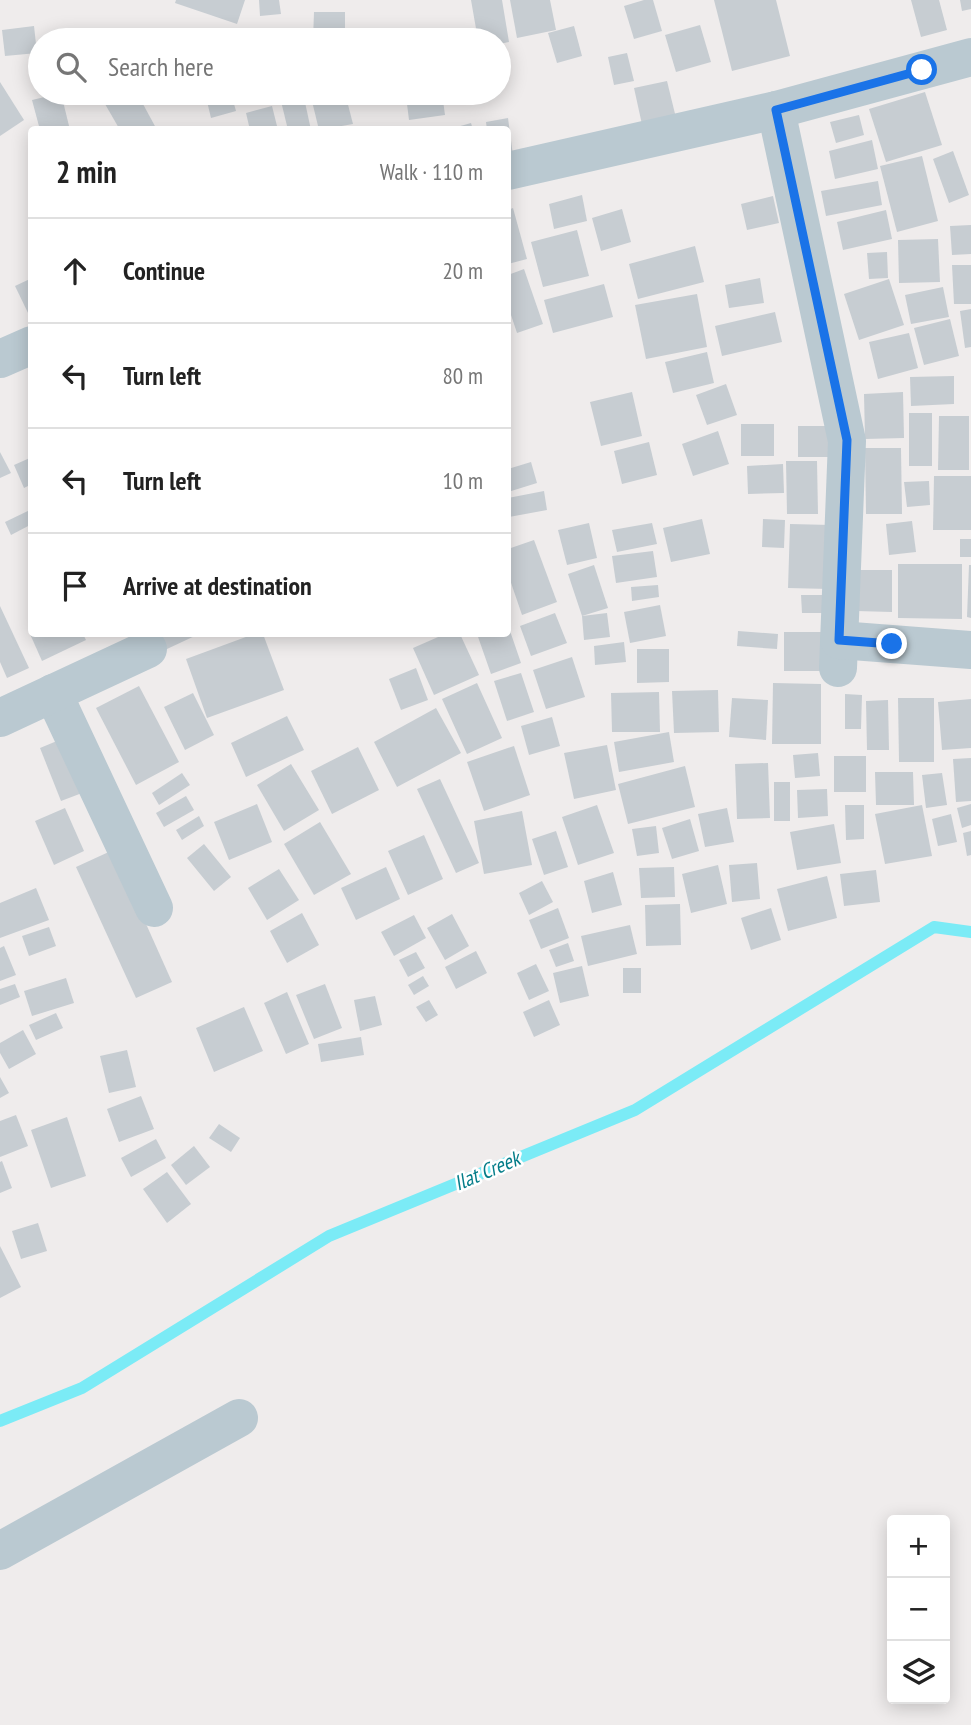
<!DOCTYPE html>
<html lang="en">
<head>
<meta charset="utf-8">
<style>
	:root { --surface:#fff; --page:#f2f2f2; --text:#222; --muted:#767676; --line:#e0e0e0 }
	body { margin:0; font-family:"PT Sans Narrow",sans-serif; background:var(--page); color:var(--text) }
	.controls { position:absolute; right:21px; bottom:21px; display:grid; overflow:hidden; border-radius:7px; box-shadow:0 4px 18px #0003 }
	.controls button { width:63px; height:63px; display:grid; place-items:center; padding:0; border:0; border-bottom:2px solid var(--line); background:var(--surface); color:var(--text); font:35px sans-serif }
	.stop { position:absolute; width:21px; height:21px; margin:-16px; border:5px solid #1a73e8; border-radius:50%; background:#fff }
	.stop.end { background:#1a73e8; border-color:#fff; box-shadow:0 2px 7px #0008 }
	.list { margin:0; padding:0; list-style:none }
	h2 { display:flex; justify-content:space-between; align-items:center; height:91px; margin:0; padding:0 28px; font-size:30px }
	h2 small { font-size:23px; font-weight:400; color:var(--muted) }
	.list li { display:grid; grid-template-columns:46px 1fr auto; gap:21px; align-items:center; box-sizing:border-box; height:105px; padding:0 28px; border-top:2px solid var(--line) }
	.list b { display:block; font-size:26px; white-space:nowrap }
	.list em { font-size:23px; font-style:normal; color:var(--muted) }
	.icon { flex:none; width:38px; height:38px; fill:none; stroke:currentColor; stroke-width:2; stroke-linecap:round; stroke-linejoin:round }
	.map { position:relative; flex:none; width:971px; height:1725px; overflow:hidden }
	.search { position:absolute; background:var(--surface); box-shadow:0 4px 18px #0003; left:28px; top:28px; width:483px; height:77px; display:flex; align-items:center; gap:18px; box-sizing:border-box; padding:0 24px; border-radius:38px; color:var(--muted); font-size:26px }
	.panel { position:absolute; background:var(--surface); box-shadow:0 4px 18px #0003; left:28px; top:126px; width:483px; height:511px; border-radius:7px }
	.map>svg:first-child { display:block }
</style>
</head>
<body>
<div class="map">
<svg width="971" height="1725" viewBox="0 0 971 1725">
	<rect width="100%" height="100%" fill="#efecec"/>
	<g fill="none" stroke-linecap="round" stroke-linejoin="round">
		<!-- stream -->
		<path stroke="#7bebf6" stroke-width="12" d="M0 1421 82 1388 329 1236 635 1110 934 927 971 932"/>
	</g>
	<!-- building -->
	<g fill="#c7cdd2">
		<path d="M176 0H245L237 24 175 3Z"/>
		<path d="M259 0H279L281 14 260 16Z"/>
		<path d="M471 0H502L509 42 499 44V40H478Z"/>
		<path d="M510 0H550L556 30 517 38Z"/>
		<path d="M644 0H653L662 31 634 39 624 6Z"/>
		<path d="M714 0H776L790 56 732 71Z"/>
		<path d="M911 0H939L947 30 921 37Z"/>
		<path d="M960 0H971V9L962 11Z"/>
		<path d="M314 12H345V40H313Z"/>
		<path d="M700 25 711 62 676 72 665 35Z"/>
		<path d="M34 26 37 53 5 56 2 30Z"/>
		<path d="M574 26 582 56 557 63 548 33Z"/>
		<path d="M627 53 634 81 614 85 608 57Z"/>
		<path d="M667 81 677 122 643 129 634 88Z"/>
		<path d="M0 82 24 120 0 136Z"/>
		<path d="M925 92 942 145 886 162 869 109Z"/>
		<path d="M61 93 70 130H40L32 100Z"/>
		<path d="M78 93H106L85 105Z"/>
		<path d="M125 93H137L156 128 120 130 105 104Z"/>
		<path d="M205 93H231L236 111 211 118Z"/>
		<path d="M279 93H303L311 130H288Z"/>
		<path d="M310 93H345L353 124 319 130Z"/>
		<path d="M442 93 445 115 409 120 406 96Z"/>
		<path d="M272 106 278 130H250L246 113Z"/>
		<path d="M859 115 864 135 836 143 830 122Z"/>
		<path d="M508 118 514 163 508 164V130H487L486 122Z"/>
		<path d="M471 123 473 130H450V129Z"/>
		<path d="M872 140 878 169 835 179 829 151Z"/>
		<path d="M953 151 969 195 949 203 933 159Z"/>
		<path d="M922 156 938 221 897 232 880 166Z"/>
		<path d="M878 181 882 205 826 216 821 191Z"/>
		<path d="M582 195 587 221 554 229 549 204Z"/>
		<path d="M773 196 779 223 747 230 741 204Z"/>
		<path d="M513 208 527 259 508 264V210Z"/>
		<path d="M622 209 631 242 601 251 592 218Z"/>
		<path d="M886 210 892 239 843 250 837 222Z"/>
		<path d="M971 225V254L952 255 950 226Z"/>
		<path d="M577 230 589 276 543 287 531 242Z"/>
		<path d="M938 239 940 282 899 283 898 240Z"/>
		<path d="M695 246 704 282 638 299 629 264Z"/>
		<path d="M887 252 888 278 869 279 867 253Z"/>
		<path d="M952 265H971V304H954Z"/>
		<path d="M524 269 543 324 517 333 508 306V275Z"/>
		<path d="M32 278V314L29 315 15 286Z"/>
		<path d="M760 278 764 303 729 308 725 285Z"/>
		<path d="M889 279 904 325 859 340 844 294Z"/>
		<path d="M604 284 613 317 553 333 544 300Z"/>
		<path d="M943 287 949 317 911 324 905 295Z"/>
		<path d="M697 294 707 347 646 359 635 305Z"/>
		<path d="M971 309V347L965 348 960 311Z"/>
		<path d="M775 312 782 342 722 356 715 326Z"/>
		<path d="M950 319 959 356 924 365 914 328Z"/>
		<path d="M909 333 918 368 878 379 869 342Z"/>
		<path d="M707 352 714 383 673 393 665 362Z"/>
		<path d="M954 376V404L911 406 910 377Z"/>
		<path d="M726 384 737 415 707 425 696 395Z"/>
		<path d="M632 392 642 436 601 446 590 402Z"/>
		<path d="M903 392 904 438 865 439 864 394Z"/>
		<rect x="909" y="413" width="23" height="53"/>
		<path d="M939 416H969V470H938Z"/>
		<rect x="741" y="424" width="33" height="32"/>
		<rect x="798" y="426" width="36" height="31"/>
		<path d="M718 431 729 464 693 476 682 444Z"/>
		<path d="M649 442 657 475 622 484 614 451Z"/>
		<path d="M865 448H901L902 514H866Z"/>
		<path d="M0 452 11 473 0 478Z"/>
		<path d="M32 457V484L24 488 14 465Z"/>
		<path d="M786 461H817L818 514H787Z"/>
		<path d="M531 462 537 483 508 492V469Z"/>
		<path d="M783 464 784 493 748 494 747 466Z"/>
		<path d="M934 476H971V530H933Z"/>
		<path d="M929 481 930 505 907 507 904 482Z"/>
		<path d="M544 491 547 510 509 517 508 498Z"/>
		<path d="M32 509V524L11 535 5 522Z"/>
		<path d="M702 519 710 554 671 562 663 528Z"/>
		<path d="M763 519 785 520 784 548 762 547Z"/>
		<path d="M912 521 916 552 889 555 886 524Z"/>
		<path d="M589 523 597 558 567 565 558 530Z"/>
		<path d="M652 523 657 544 617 552 612 530Z"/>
		<path d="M790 524 831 525 829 589 788 588Z"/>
		<rect x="960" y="539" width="11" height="18"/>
		<path d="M534 540 557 602 522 615 508 574V549Z"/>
		<path d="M653 551 657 577 616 583 612 556Z"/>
		<path d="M898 564H962V619L898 618Z"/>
		<path d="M594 565 608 608 582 616 568 574Z"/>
		<path d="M969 565H971V618L967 617Z"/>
		<path d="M857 570H892V612L856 611Z"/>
		<path d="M658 585 659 597 632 601 631 587Z"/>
		<path d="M801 595H822V613H802Z"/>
		<path d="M660 605 666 636 630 643 624 612Z"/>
		<path d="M0 606 29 668 7 678 0 662Z"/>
		<path d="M555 613 567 643 531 656 520 626Z"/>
		<path d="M607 613 610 637 584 640 582 616Z"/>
		<path d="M508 625 521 663 491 674 477 634H508Z"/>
		<path d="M738 631 778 634 777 649 737 646Z"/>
		<rect x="784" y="632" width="47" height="39"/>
		<path d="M30 634H83L86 640 42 661Z"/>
		<path d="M160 634H199L167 649Z"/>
		<path d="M254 634H263L284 690 207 718 186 659Z"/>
		<path d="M445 634H460L479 675 434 695 413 648Z"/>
		<path d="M624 642 626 662 595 665 594 646Z"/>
		<path d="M637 649H669V682L637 683Z"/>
		<path d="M572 657 585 697 546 709 533 670Z"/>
		<path d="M416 668 428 700 401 710 389 679Z"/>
		<path d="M521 673 534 712 507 721 494 681Z"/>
		<path d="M477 683 502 738 467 754 442 699Z"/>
		<path d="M773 683 821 684V744H772Z"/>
		<path d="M139 686 179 762 136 785 96 708Z"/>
		<path d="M718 690 719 732 674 733 672 691Z"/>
		<path d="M659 692 660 732H612L611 693Z"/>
		<path d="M193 693 214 735 185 750 164 707Z"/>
		<path d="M845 694 862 695 861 729H845Z"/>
		<path d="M732 698 768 700 766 740 729 737Z"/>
		<path d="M898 698H934V762H899Z"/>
		<path d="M971 699V748L942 750 938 702Z"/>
		<path d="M888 700 889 750H867L866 701Z"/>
		<path d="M436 708 461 753 397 787 374 742Z"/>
		<path d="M287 716 304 750 246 777 231 743Z"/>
		<path d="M552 717 560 746 529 755 521 726Z"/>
		<path d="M669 732 674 762 619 772 614 742Z"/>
		<path d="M69 736 90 790 61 801 40 748Z"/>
		<path d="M607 745 616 790 574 799 564 753Z"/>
		<path d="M514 746 530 795 484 811 467 762Z"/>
		<path d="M358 747 379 790 332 814 311 771Z"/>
		<path d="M818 753 820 776 795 778 793 755Z"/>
		<rect x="834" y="756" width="32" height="36"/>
		<path d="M971 758V801L956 802 953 759Z"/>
		<path d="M768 763 770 818 737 819 735 764Z"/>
		<path d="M291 764 319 810 284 831 257 785Z"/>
		<path d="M685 766 695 807 628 824 618 784Z"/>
		<path d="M875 772H913L914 805H876Z"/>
		<path d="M182 773 190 785 159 805 152 793Z"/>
		<path d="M942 773 947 805 926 808 922 775Z"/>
		<path d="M440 779 479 863 456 873 417 789Z"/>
		<rect x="774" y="782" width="16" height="39"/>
		<path d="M827 789 828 816 798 818 797 790Z"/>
		<path d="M186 796 194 810 164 827 156 813Z"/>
		<path d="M257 804 272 842 229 860 214 822Z"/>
		<path d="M971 804V825L962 828 957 808Z"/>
		<path d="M597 805 614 853 578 865 562 817Z"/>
		<path d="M845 805H864V839L846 840Z"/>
		<path d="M922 805 932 856 885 864 875 814Z"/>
		<path d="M65 808 84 851 54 865 35 821Z"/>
		<path d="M727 808 734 842 705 847 698 814Z"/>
		<path d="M522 811 532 865 484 874 474 821Z"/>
		<path d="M951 814 957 842 938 846 932 819Z"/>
		<path d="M199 816 204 826 182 840 176 830Z"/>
		<path d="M690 819 699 851 672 859 662 828Z"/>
		<path d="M320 822 351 874 314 895 284 844Z"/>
		<path d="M834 824 841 863 797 870 790 832Z"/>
		<path d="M656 826 659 853 637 856 632 829Z"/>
		<path d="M556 831 568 867 544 875 532 839Z"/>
		<path d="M971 831V855L967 856 963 833Z"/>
		<path d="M424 835 443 879 408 895 388 851Z"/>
		<path d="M204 844 231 877 214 891 187 858Z"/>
		<path d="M113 850 172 982 136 998 76 867Z"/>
		<path d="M757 863 760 899 732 902 729 865Z"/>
		<path d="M718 865 727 904 691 913 682 874Z"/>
		<path d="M386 867 400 899 356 920 341 888Z"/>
		<path d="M674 867 675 897 641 898 639 868Z"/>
		<path d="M279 869 299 900 267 920 248 888Z"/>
		<path d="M876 870 880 902 844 906 840 874Z"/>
		<path d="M613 872 622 905 592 913 584 881Z"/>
		<path d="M827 876 837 918 788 931 777 889Z"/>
		<path d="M542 881 553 902 529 915 519 893Z"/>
		<path d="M36 888 49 920 0 938V903Z"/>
		<path d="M680 904 681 945 646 946 645 905Z"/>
		<path d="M558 908 569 938 541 949 529 920Z"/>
		<path d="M771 908 781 940 751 950 741 918Z"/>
		<path d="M302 913 319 945 287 963 270 931Z"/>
		<path d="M452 914 469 946 445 960 427 928Z"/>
		<path d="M414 915 426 938 394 956 381 932Z"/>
		<path d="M630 925 637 954 588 966 581 936Z"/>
		<path d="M49 927 56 946 29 956 22 936Z"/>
		<path d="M568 943 574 961 556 967 549 950Z"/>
		<path d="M4 946 16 975 0 981V948Z"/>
		<path d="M476 951 487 973 456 989 445 967Z"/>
		<path d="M416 952 425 968 408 977 399 960Z"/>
		<path d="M536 964 549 991 529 1000 517 973Z"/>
		<path d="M582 966 589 996 560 1003 553 973Z"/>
		<rect x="623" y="968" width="18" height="25"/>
		<path d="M423 976 429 986 414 995 408 985Z"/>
		<path d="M66 978 74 1003 32 1016 24 991Z"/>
		<path d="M15 984 20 997 0 1005V989Z"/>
		<path d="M325 984 342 1028 314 1039 296 995Z"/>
		<path d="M287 992 309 1044 286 1054 264 1003Z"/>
		<path d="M375 996 382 1025 360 1031 354 1000Z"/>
		<path d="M429 1000 438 1015 426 1022 416 1007Z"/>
		<path d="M549 1000 560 1025 534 1037 523 1012Z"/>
		<path d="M244 1007 263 1051 214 1072 196 1028Z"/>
		<path d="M56 1013 63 1028 36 1040 29 1025Z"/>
		<path d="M23 1030 36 1054 9 1069 0 1053V1043Z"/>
		<path d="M361 1037 364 1055 321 1062 318 1044Z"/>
		<path d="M127 1050 136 1087 109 1093 100 1056Z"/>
		<path d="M0 1077 9 1093 0 1098Z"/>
		<path d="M141 1096 154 1129 119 1142 107 1109Z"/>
		<path d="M16 1115 28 1146 0 1157V1121Z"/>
		<path d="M67 1117 86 1176 51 1188 31 1130Z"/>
		<path d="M219 1124 240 1138 231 1152 209 1138Z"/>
		<path d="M156 1139 166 1158 131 1177 121 1158Z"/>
		<path d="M194 1146 210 1167 186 1185 171 1165Z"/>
		<path d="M2 1161 12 1188 0 1193V1162Z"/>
		<path d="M167 1172 191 1204 167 1223 143 1189Z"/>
		<path d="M38 1223 47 1251 21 1259 12 1231Z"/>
		<path d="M0 1246 21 1287 0 1298Z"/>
	</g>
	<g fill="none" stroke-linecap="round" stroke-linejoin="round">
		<!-- street -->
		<g stroke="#bac9d1" stroke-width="38">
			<path d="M776 110 847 441 838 668"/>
			<path d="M508 171 776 110 971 57"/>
			<path d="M0 359 32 345"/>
			<path d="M839 640 971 650"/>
			<path d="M53 693 154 908"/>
			<path d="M0 718 148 649"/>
			<path d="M0 1551 239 1418"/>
		</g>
	</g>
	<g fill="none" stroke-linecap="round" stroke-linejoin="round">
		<!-- route -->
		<path stroke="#1a73e8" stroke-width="9" d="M892 644 839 640 847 440 776 110 922 70"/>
	</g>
	<g text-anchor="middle" stroke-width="5" stroke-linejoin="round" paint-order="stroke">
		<!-- water labels -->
		<g font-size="21" font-style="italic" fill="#047d89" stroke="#fff">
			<text transform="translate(487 1171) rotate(-23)" y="7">Ilat Creek</text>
		</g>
	</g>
</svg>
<div class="controls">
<button>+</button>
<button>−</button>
<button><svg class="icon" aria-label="layers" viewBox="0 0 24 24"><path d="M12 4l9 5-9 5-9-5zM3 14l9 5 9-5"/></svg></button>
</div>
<div class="stop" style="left:922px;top:70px"></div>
<div class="stop end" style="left:892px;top:644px"></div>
<div class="search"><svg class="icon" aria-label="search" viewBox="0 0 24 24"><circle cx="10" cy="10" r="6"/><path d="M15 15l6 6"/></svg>Search here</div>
<section class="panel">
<h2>2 min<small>Walk · 110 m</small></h2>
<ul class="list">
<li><svg class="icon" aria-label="ahead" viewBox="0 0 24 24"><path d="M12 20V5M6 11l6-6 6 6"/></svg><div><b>Continue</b></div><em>20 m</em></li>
<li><svg class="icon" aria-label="left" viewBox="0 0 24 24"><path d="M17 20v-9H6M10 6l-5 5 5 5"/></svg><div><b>Turn left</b></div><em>80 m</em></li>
<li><svg class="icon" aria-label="left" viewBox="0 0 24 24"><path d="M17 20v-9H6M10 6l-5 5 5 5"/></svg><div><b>Turn left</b></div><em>10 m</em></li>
<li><svg class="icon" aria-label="arrive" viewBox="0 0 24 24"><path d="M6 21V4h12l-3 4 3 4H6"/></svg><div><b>Arrive at destination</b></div></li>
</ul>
</section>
</div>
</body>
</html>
